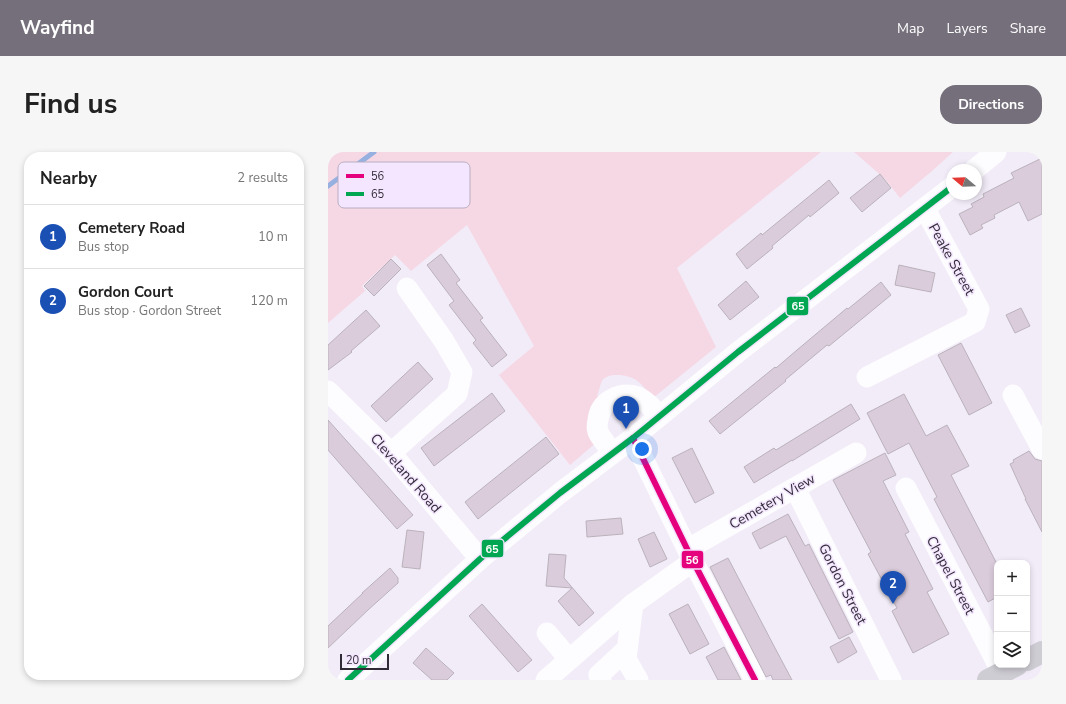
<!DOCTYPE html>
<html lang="en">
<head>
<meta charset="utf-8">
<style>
	:root { --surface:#fff; --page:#f6f6f6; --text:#222; --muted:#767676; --line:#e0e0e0; --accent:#756f7b }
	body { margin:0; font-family:"Nunito Sans",sans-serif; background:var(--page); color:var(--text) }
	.controls { position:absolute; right:12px; bottom:12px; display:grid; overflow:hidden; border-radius:8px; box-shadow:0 2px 6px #0003 }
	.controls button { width:36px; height:36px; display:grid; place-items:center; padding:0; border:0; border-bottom:1px solid var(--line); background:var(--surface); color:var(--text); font:20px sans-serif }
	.compass { position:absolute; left:618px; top:12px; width:36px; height:36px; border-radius:50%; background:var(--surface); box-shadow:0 2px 6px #0003; rotate:289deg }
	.scale { position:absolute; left:12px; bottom:10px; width:49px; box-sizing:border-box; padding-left:4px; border:2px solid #312b37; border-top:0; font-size:11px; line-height:14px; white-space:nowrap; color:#312b37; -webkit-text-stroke:3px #f3e6fe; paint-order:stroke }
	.you { position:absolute; left:314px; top:297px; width:14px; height:14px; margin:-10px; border:3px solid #fff; border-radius:50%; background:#1a73e8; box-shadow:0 0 0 6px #1a73e833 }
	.badge { display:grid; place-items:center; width:26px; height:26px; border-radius:50%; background:var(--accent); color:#fff; font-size:13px; font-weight:700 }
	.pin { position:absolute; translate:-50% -33px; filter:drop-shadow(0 1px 2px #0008) }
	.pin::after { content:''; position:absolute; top:21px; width:14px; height:12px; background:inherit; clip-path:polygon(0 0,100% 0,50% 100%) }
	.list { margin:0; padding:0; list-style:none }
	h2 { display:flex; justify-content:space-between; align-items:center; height:52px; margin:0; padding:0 16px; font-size:17px }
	h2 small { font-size:13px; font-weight:400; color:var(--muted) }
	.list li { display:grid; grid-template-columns:26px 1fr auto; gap:12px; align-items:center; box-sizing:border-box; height:64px; padding:0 16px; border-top:1px solid var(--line) }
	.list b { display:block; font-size:15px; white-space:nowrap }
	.list p { margin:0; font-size:13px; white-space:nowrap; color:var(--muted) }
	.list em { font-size:13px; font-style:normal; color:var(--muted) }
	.icon { flex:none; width:22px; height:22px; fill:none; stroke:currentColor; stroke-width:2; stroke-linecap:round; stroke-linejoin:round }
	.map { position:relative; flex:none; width:714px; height:528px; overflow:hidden; border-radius:16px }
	header { display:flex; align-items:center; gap:24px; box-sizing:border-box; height:56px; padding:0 20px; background:var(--accent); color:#fff }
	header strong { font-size:19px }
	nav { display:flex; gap:22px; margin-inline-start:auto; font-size:14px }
	.intro { display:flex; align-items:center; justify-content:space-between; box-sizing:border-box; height:96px; padding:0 24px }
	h1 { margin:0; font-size:28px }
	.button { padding:10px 18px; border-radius:16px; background:var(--accent); color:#fff; font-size:14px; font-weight:700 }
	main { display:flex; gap:24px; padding:0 24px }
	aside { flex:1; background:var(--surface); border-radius:16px; box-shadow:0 2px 6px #0003 }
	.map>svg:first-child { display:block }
</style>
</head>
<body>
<header>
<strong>Wayfind</strong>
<nav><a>Map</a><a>Layers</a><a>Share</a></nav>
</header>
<div class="intro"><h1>Find us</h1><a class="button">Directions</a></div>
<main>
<aside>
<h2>Nearby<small>2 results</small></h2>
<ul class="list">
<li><span class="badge" style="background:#1a4fb4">1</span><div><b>Cemetery Road</b><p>Bus stop</p></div><em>10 m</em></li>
<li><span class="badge" style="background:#1a4fb4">2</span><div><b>Gordon Court</b><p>Bus stop · Gordon Street</p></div><em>120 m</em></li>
</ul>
</aside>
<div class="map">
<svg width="714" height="528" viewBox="0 0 714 528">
	<rect width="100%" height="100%" fill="#f2ecf8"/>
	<!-- green -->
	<g fill="#f6d8e5">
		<path d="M0 0H493L349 116 388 195 325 246C314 232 307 223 289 223 283 223 277 224 274 229 272 233 271 239 269 244L271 246 269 290 242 313 171 223 206 194 139 73 83 119 67 103 34 134 37 139 0 171Z"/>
		<path d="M526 0H625L604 19 572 46 557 27Z"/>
	</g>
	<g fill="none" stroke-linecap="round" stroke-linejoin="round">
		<!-- stream -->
		<path stroke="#96b0e0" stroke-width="5" d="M0 34 46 0"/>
	</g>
	<!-- building -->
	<g fill="#dbccdb" stroke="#bab2bb">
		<path d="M714 6V62L700 69 691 50 666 63 667 66 653 73 655 76 642 83 631 62 645 55 643 52 656 45 655 42 686 26 683 21Z"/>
		<path d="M552 22 563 36 534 60 522 46Z"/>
		<path d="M501 28 511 41 482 65 481 63 444 94 445 96 419 117 408 102 433 81 434 83Z"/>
		<path d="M113 102 132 128 128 131 155 166 152 168 179 203 164 215 145 191 148 188 121 153 126 149 99 113Z"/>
		<path d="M63 107 73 117 46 144 36 134Z"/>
		<path d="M571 113 607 121 603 140 567 133Z"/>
		<path d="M418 129 431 145 402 168 390 153Z"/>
		<path d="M553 130 563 143 501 194 499 193 457 228 458 229 392 282 381 269 447 215 448 216 469 198 519 156 520 157Z"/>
		<path d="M693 156 702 174 687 181 678 163Z"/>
		<path d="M38 158 52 174 23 199 24 200 0 218V193Z"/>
		<path d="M633 191 664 251 641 263 610 203Z"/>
		<path d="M90 210 105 227 58 270 43 254Z"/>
		<path d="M164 241 177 259 106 314 93 296Z"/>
		<path d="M576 242 598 284 619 273 641 314 623 323 669 412V445L660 450 606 347 609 345 581 291 560 302 539 261Z"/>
		<path d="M523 252 532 267 464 309V308L426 331 416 315 446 296 448 298Z"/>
		<path d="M0 268 85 363 69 377 0 298Z"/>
		<path d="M218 285 231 302 150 367 137 350Z"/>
		<path d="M364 296 386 341 367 351 344 306Z"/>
		<path d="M701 299 707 307 714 309V380L697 347H698L682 312 686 310 685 308Z"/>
		<path d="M557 301 568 323 555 329 581 380 577 382 605 437 599 440 621 482 585 501 564 459 569 456 540 402 543 400 505 328Z"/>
		<path d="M460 362 477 394 481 392 525 480 511 487 458 384 432 397 424 381Z"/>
		<path d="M293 366 295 382 259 385 258 369Z"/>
		<path d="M79 378 96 380 92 417 74 415Z"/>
		<path d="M326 380 339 407 322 415 310 387Z"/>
		<path d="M221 402 238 403 236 426 266 461 251 474 230 449 244 436 218 434Z"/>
		<path d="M400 406 447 496 464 528H445L443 523 438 525 382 415Z"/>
		<path d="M62 416 70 426V431L40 458 0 496V474L35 441H34Z"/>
		<path d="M154 452 204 508 190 520 141 464Z"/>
		<path d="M360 452 381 492 362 502 341 462Z"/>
		<path d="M521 485 529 500 510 511 502 495Z"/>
		<path d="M396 495 413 528H390L378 505Z"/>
		<path d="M98 496 126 521 119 528H104L85 511Z"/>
	</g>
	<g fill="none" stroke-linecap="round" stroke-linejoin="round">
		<!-- minor -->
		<g stroke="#fdfcfe" stroke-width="21">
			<path d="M646 18 668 0"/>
			<path d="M539 225 647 170 651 157 597 57"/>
			<path d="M0 239 63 301 152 407"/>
			<path d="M685 243 714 297"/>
			<path d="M305 286 365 409 427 528"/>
			<path d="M63 301 129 242 134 220 116 189 79 136"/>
			<path d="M285 301C280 294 274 288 270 280 269 277 269 272 270 268 272 249 292 239 310 245 319 249 325 257 331 264"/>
			<path d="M467 336 563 528"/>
			<path d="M578 336 669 511"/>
			<path d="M360 397 528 301"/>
			<path d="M305 452 298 507 310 528"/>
			<path d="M219 481 241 507"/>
			<path d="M20 528 152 407 232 341 305 286 410 200 624 35"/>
			<path d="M218 528 305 452 365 409"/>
			<path d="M273 528 271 523 299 497"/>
		</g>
		<!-- major -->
		<g stroke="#cfcdd4" stroke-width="22">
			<path d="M699 508 714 500"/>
			<path d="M660 528 689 513"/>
		</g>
		<!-- bus-1 casing -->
		<g stroke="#f3e6fe" stroke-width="9">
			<path id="bus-1" d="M305 286 365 409 427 528"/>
		</g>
		<!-- bus-2 casing -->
		<g stroke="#f3e6fe" stroke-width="9">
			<path id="bus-2" d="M20 528 152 407 232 341 305 286 410 200 624 35"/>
		</g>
		<!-- bus-1 -->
		<use href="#bus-1" stroke="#e5007d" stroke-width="6"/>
		<!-- bus-2 -->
		<use href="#bus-2" stroke="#00a651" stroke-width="6"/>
	</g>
	<g text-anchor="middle" stroke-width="3" stroke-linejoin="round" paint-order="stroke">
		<!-- street labels -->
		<g font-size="14" fill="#312b37" stroke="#f3e6fe">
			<text transform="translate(624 107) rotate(61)" y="5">Peake Street</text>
			<text transform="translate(78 321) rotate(49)" y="5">Cleveland Road</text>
			<text transform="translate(444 349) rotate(-30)" y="5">Cemetery View</text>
			<text transform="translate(623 423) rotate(62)" y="5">Chapel Street</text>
			<text transform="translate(515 432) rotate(63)" y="5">Gordon Street</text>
		</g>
	</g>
	<!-- legend -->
	<rect x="10" y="10" width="132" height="46" rx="6" fill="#f3e6fe" stroke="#b9aec2" stroke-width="1"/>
	<rect x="18" y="22" width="18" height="4" fill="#e5007d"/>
	<rect x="18" y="40" width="18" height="4" fill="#00a651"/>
	<g font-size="11" fill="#312b37">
		<text x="43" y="28">56</text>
		<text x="43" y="46">65</text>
	</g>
	<g stroke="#f3e6fe" stroke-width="1.5">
		<rect x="458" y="144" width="23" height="20" rx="4" fill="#00a651"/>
		<rect x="153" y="387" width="23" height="19" rx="4" fill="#00a651"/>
		<rect x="353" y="398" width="23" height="19" rx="4" fill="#e5007d"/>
	</g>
	<g font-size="11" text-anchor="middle" font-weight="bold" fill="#fff">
		<text x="470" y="158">65</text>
		<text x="164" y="401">65</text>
		<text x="364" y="412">56</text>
	</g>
</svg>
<div class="controls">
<button>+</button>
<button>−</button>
<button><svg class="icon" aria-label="layers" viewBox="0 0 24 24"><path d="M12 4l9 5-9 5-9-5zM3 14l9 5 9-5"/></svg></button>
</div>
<svg class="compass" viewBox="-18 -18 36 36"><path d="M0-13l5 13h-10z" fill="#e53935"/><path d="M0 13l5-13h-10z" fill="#767676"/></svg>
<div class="scale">20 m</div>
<div class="you"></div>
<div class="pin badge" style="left:298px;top:277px;background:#1a4fb4">1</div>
<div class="pin badge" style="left:565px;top:452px;background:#1a4fb4">2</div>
</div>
</main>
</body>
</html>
